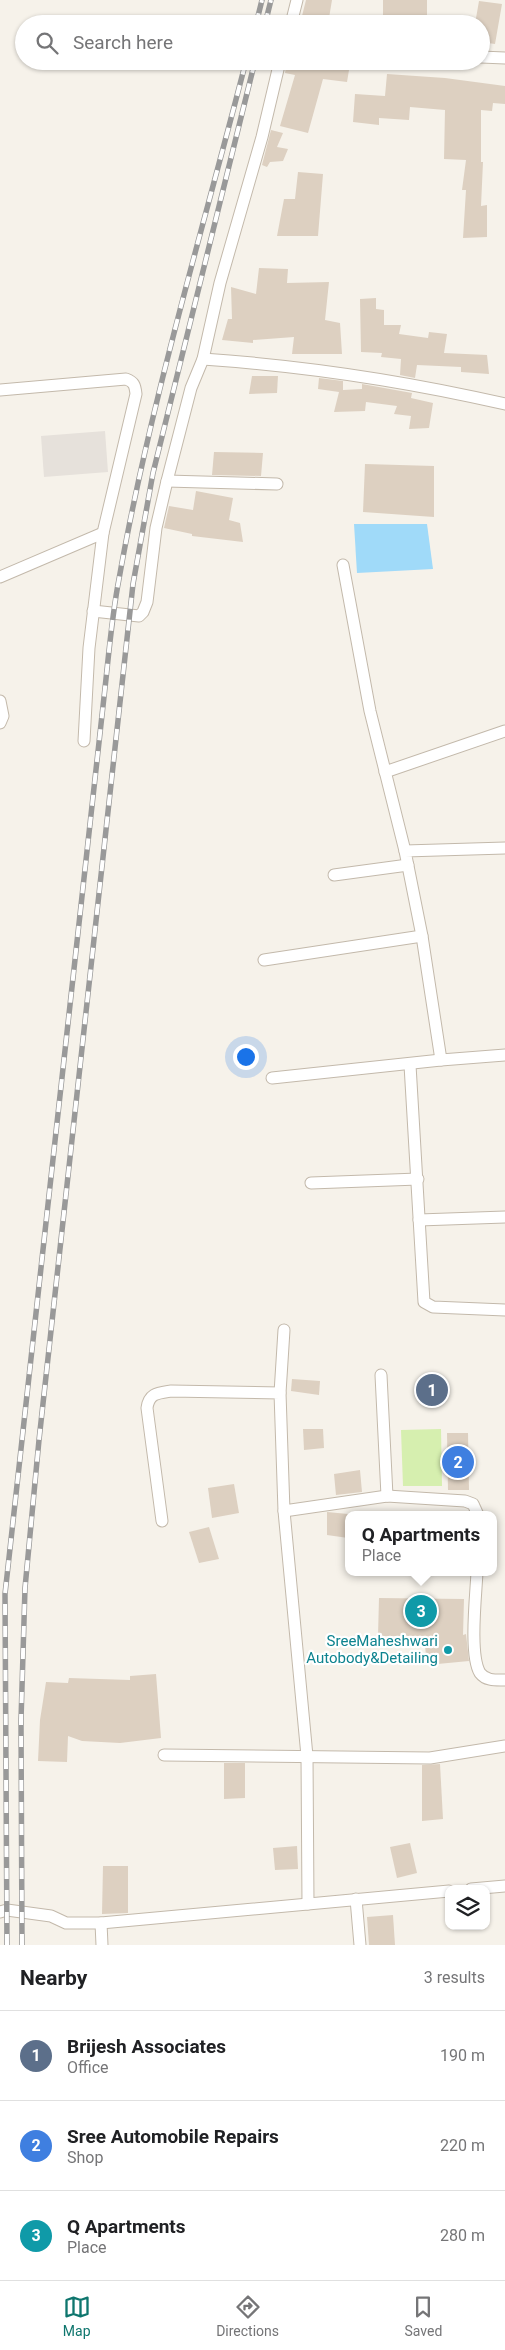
<!DOCTYPE html>
<html lang="en">
<head>
<meta charset="utf-8">
<style>
	:root { --surface:#fff; --page:#f6f6f6; --text:#202124; --muted:#757577; --line:#e0e0e0; --accent:#0f766e }
	body { margin:0; font-family:Roboto,sans-serif; background:var(--page); color:var(--text) }
	.controls { position:absolute; right:15px; bottom:15px; display:grid; overflow:hidden; border-radius:10px; box-shadow:0 1px 4px #0004 }
	.controls button { width:45px; height:45px; display:grid; place-items:center; padding:0; border:0; border-bottom:1px solid var(--line); background:var(--surface); color:var(--text); font:25px sans-serif }
	.you { position:absolute; left:245px; top:1056px; width:18px; height:18px; margin:-12px; border:4px solid #fff; border-radius:50%; background:#1a73e8; box-shadow:0 0 0 8px #1a73e833 }
	.badge { display:grid; place-items:center; width:32px; height:32px; border-radius:50%; background:var(--accent); color:#fff; font-size:16px; font-weight:700 }
	.pin { position:absolute; translate:-50% -50%; border:2px solid #fff; box-shadow:0 1px 5px #0006 }
	.popup { position:absolute; left:345px; top:1511px; width:152px; height:65px; box-sizing:border-box; display:grid; place-content:center; border-radius:10px; background:var(--surface); filter:drop-shadow(0 1px 4px #0005); font-size:16px; white-space:nowrap; color:var(--muted) }
	.popup b { font-size:19px; color:var(--text) }
	.popup::after { content:''; position:absolute; left:50%; top:100%; margin-left:-10px; border:10px solid transparent; border-top-color:var(--surface) }
	.list { margin:0; padding:0; list-style:none }
	h2 { display:flex; justify-content:space-between; align-items:center; height:65px; margin:0; padding:0 20px; font-size:21px }
	h2 small { font-size:16px; font-weight:400; color:var(--muted) }
	.list li { display:grid; grid-template-columns:32px 1fr auto; gap:15px; align-items:center; box-sizing:border-box; height:90px; padding:0 20px; border-top:1px solid var(--line) }
	.list b { display:block; font-size:19px; white-space:nowrap }
	.list p { margin:0; font-size:16px; white-space:nowrap; color:var(--muted) }
	.list em { font-size:16px; font-style:normal; color:var(--muted) }
	.icon { flex:none; width:28px; height:28px; fill:none; stroke:currentColor; stroke-width:2; stroke-linecap:round; stroke-linejoin:round }
	.map { position:relative; flex:none; width:505px; height:1945px; overflow:hidden }
	.search { position:absolute; background:var(--surface); box-shadow:0 1px 4px #0004; left:15px; right:15px; top:15px; height:55px; display:flex; align-items:center; gap:12px; box-sizing:border-box; padding:0 18px; border-radius:28px; color:var(--muted); font-size:19px }
	.sheet { height:335px; background:var(--surface) }
	nav { display:flex; justify-content:space-around; align-items:center; box-sizing:border-box; height:70px; border-top:1px solid var(--line); background:var(--surface); font-size:14px; color:var(--muted) }
	nav a { display:grid; justify-items:center; gap:2px }
	nav .on { color:var(--accent) }
	.map>svg:first-child { display:block }
</style>
</head>
<body>
<div class="map">
<svg width="505" height="1945" viewBox="0 0 505 1945">
	<rect width="100%" height="100%" fill="#f6f2ea"/>
	<!-- industrial -->
	<path fill="#e6e1db" d="M105 431 108 472 44 477 41 436Z"/>
	<!-- green -->
	<path fill="#d6efaf" d="M441 1429 442 1486H403L401 1430Z"/>
	<!-- water -->
	<path fill="#a0daf9" d="M354 524H427L433 569 357 573Z"/>
	<!-- building -->
	<g fill="#ddd0c1">
		<path d="M306 0H332L328 24H300Z"/>
		<rect x="383" y="0" width="44" height="24"/>
		<path d="M479 1 502 4 495 44 481 42V24H475Z"/>
		<path d="M287 61H333L350 64 347 82 323 79 308 133 280 126 295 75 285 73Z"/>
		<path d="M387 74 445 78 505 86V104L493 103 492 111 481 110V162H483L481 206 487 205V237L463 238 466 190H462L466 160 444 159 445 110 410 107 409 120 379 118V125L353 122 355 94 385 96Z"/>
		<path d="M271 130 283 133 277 147 288 149 283 161 270 162 267 167 262 165Z"/>
		<path d="M298 172 323 174 318 236H277L284 199H295Z"/>
		<path d="M259 268 288 269 287 283 329 282 325 320 340 323 342 354H292L294 337 253 340V343L222 340 228 319H232L231 287 256 294Z"/>
		<path d="M376 298V309L384 310V325H401L399 334 428 338 429 332 447 334 444 353 487 355 489 374 461 372V367L417 365 415 378 400 375 401 359 381 357 382 353 361 352 360 299Z"/>
		<path d="M252 376H278L277 393 249 394Z"/>
		<path d="M319 378 343 381V390L362 389V384L412 393 411 398 433 403 429 428 409 429 411 416 394 414 397 406 366 402 365 411 334 412 339 392 318 389Z"/>
		<path d="M214 452 263 453 261 476 212 475Z"/>
		<path d="M365 464 434 466V517L363 512Z"/>
		<path d="M196 491 233 498 229 520 240 523 243 542 192 536V534L164 528 169 506 193 510Z"/>
		<path d="M292 1379 320 1381 319 1395 291 1391Z"/>
		<path d="M303 1429H323L324 1448 304 1450Z"/>
		<path d="M447 1433H468L469 1490H448Z"/>
		<path d="M360 1470 362 1492 336 1495 334 1474Z"/>
		<path d="M234 1484 239 1513 212 1518 208 1488Z"/>
		<path d="M327 1512 348 1514V1538L327 1535Z"/>
		<path d="M209 1527 219 1559 199 1563 189 1532Z"/>
		<path d="M379 1598 464 1599 463 1635 466 1634 469 1661 427 1665 424 1636H378Z"/>
		<path d="M156 1674 161 1738 120 1743 82 1741 68 1736 67 1762 38 1761 40 1720 46 1682 68 1683 69 1678 130 1680V1676Z"/>
		<path d="M224 1763H245V1798L224 1799Z"/>
		<path d="M440 1764 443 1819 422 1821V1765Z"/>
		<path d="M410 1843 417 1873 397 1878 390 1847Z"/>
		<path d="M297 1846 298 1869 275 1870 273 1848Z"/>
		<path d="M103 1866H128V1913L102 1914Z"/>
		<path d="M393 1915 395 1945H369L367 1917Z"/>
	</g>
	<g fill="none" stroke-linecap="round" stroke-linejoin="round">
		<!-- street casing -->
		<g stroke="#c3b9ab" stroke-width="13">
			<g id="street">
				<path d="M291 24 297 0"/>
				<path d="M481 57 505 58"/>
				<path d="M203 359C305 366 405 381 505 404"/>
				<path d="M0 390 126 379C134 382 135 385 136 394L103 533"/>
				<path d="M167 481 277 484"/>
				<path d="M343 565 370 711 405 851"/>
				<path d="M0 577 103 533 89 648 84 741"/>
				<path d="M93 611 139 616 143 612 147 602 156 528 167 481 191 388 203 359 220 283 262 137 280 61"/>
				<path d="M0 701 3 716 0 723"/>
				<path d="M385 772 505 731"/>
				<path d="M505 848 405 851 422 936 441 1060 505 1055"/>
				<path d="M334 875 408 865"/>
				<path d="M264 960 422 936"/>
				<path d="M410 1065 424 1302 433 1307 505 1310"/>
				<path d="M272 1078 441 1060"/>
				<path d="M311 1183 418 1179"/>
				<path d="M419 1220 505 1217"/>
				<path d="M381 1375 387 1496"/>
				<path d="M280 1393 284 1330"/>
				<path d="M284 1511 307 1756 308 1904"/>
				<path d="M162 1521 147 1408C149 1393 158 1393 171 1391L280 1393 284 1511 387 1496 465 1501 473 1504 478 1515"/>
				<path d="M477 1572C476 1595 469 1655 480 1673 486 1681 496 1680 505 1680"/>
				<path d="M164 1755 430 1758 505 1746"/>
				<path d="M471 1889 505 1886"/>
				<path d="M356 1899 360 1945"/>
				<path d="M0 1912 7 1910 51 1916 66 1923H101L449 1891"/>
				<path d="M101 1923 102 1945"/>
			</g>
		</g>
		<!-- street -->
		<use href="#street" stroke="#fff" stroke-width="11"/>
		<!-- rail casing -->
		<g stroke="#999" stroke-width="5.5">
			<g id="rail">
				<path d="M256 24 262 0"/>
				<path d="M265 24 271 0"/>
				<path d="M7 1945 5 1594 105 688C109 652 112 615 119 579 150 404 202 233 246 61"/>
				<path d="M22 1945 21 1720 25 1588 39 1440 133 584 153 473 255 61"/>
			</g>
		</g>
		<!-- rail -->
		<use href="#rail" stroke="#fff" stroke-width="4" stroke-dasharray="11" stroke-linecap="butt"/>
	</g>
	<!-- markers -->
	<circle fill="#0f9aa8" stroke="#fff" stroke-width="2" cx="448" cy="1650" r="5"/>
	<g text-anchor="middle" stroke-width="4.5" stroke-linejoin="round" paint-order="stroke">
		<!-- culture labels -->
		<g font-size="15" fill="#0d838f" stroke="#fff" text-anchor="end">
			<text x="438" y="1646">SreeMaheshwari<tspan x="438" dy="17">Autobody&amp;Detailing</tspan></text>
		</g>
	</g>
</svg>
<div class="controls">
<button><svg class="icon" aria-label="layers" viewBox="0 0 24 24"><path d="M12 4l9 5-9 5-9-5zM3 14l9 5 9-5"/></svg></button>
</div>
<div class="you"></div>
<div class="pin badge" style="left:432px;top:1390px;background:#5c6f8a">1</div>
<div class="pin badge" style="left:458px;top:1462px;background:#3f7fe0">2</div>
<div class="pin badge" style="left:421px;top:1611px;background:#0f9aa8">3</div>
<div class="popup"><b>Q Apartments</b>Place</div>
<div class="search"><svg class="icon" aria-label="search" viewBox="0 0 24 24"><circle cx="10" cy="10" r="6"/><path d="M15 15l6 6"/></svg>Search here</div>
</div>
<section class="sheet">
<h2>Nearby<small>3 results</small></h2>
<ul class="list">
<li><span class="badge" style="background:#5c6f8a">1</span><div><b>Brijesh Associates</b><p>Office</p></div><em>190 m</em></li>
<li><span class="badge" style="background:#3f7fe0">2</span><div><b>Sree Automobile Repairs</b><p>Shop</p></div><em>220 m</em></li>
<li><span class="badge" style="background:#0f9aa8">3</span><div><b>Q Apartments</b><p>Place</p></div><em>280 m</em></li>
</ul>
</section>
<nav>
<a class="on"><svg class="icon" aria-label="map" viewBox="0 0 24 24"><path d="M3 6l6-2 6 2 6-2v14l-6 2-6-2-6 2zM9 4v14M15 6v14"/></svg>Map</a>
<a><svg class="icon" aria-label="directions" viewBox="0 0 24 24"><path d="M12 3l9 9-9 9-9-9zM9 14v-3h6M13 9l2 2-2 2"/></svg>Directions</a>
<a><svg class="icon" aria-label="saved" viewBox="0 0 24 24"><path d="M7 4h10v16l-5-4-5 4z"/></svg>Saved</a>
</nav>
</body>
</html>
